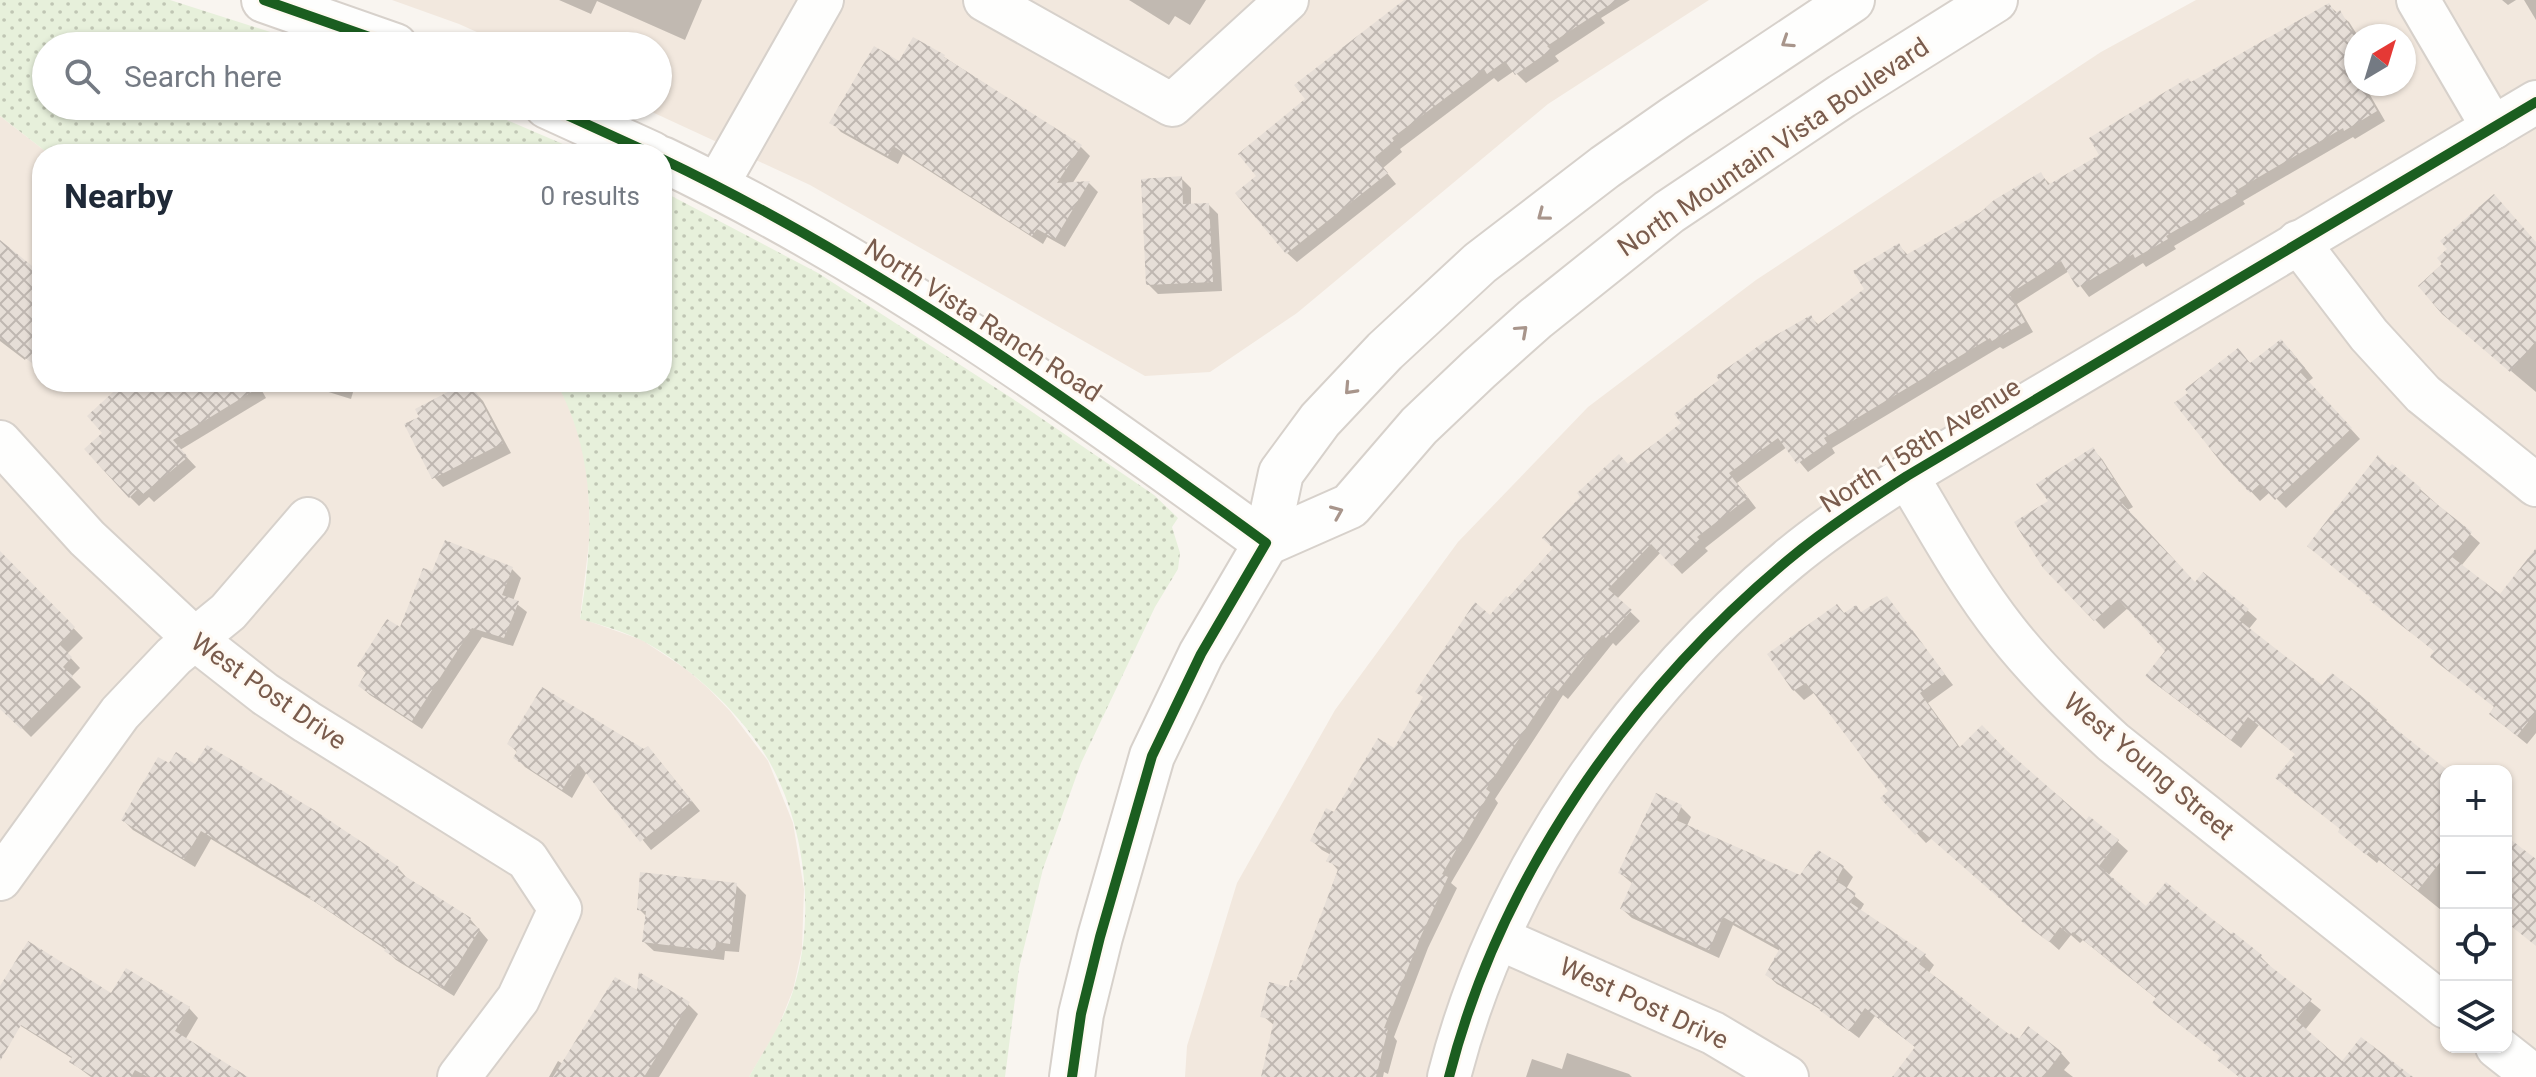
<!DOCTYPE html>
<html lang="en">
<head>
<meta charset="utf-8">
<style>
	:root { --surface:#fff; --page:#f6f6f7; --text:#1f2937; --muted:#747a83; --line:#e0e1e3 }
	body { margin:0; font-family:Roboto,sans-serif; background:var(--page); color:var(--text) }
	.controls { position:absolute; right:24px; bottom:24px; display:grid; overflow:hidden; border-radius:16px; box-shadow:0 2px 6px #0004 }
	.controls button { width:72px; height:72px; display:grid; place-items:center; padding:0; border:0; border-bottom:2px solid var(--line); background:var(--surface); color:var(--text); font:40px sans-serif }
	.compass { position:absolute; left:2344px; top:24px; width:72px; height:72px; border-radius:50%; background:var(--surface); box-shadow:0 2px 6px #0004; rotate:38deg }
	.list { margin:0; padding:0; list-style:none }
	h2 { display:flex; justify-content:space-between; align-items:center; height:104px; margin:0; padding:0 32px; font-size:34px }
	h2 small { font-size:26px; font-weight:400; color:var(--muted) }
	.icon { flex:none; width:44px; height:44px; fill:none; stroke:currentColor; stroke-width:2; stroke-linecap:round; stroke-linejoin:round }
	.map { position:relative; flex:none; width:2536px; height:1077px; overflow:hidden }
	.search { position:absolute; background:var(--surface); box-shadow:0 2px 6px #0004; left:32px; top:32px; width:640px; height:88px; display:flex; align-items:center; gap:20px; box-sizing:border-box; padding:0 28px; border-radius:44px; color:var(--muted); font-size:30px }
	.panel { position:absolute; background:var(--surface); box-shadow:0 2px 6px #0004; left:32px; top:144px; width:640px; height:248px; border-radius:32px }
	.map>svg:first-child { display:block }
</style>
</head>
<body>
<div class="map">
<svg width="2536" height="1077" viewBox="0 0 2536 1077">
	<defs>
		<pattern id="park-dots" width="8" height="8" patternUnits="userSpaceOnUse" patternTransform="scale(2)"><rect width="8" height="8" fill="#e7f0db"/><path d="M2 2h.1M6 6h.1" fill="none" stroke="#c0c6b4" stroke-width="1.8" stroke-linecap="round"/></pattern>
		<pattern id="building-cross-hatch" width="8" height="8" patternUnits="userSpaceOnUse" patternTransform="scale(2)"><rect width="8" height="8" fill="#e6ded7"/><path d="M0 0l8 8M0 8l8-8" fill="none" stroke="#bfb7b1"/></pattern>
	</defs>
	<rect width="100%" height="100%" fill="#f9f5f0"/>
	<!-- residential -->
	<g fill="#f2e8de" fill-rule="evenodd">
		<path d="M392 0H1709L1548 104 1297 313 1210 372 1145 376 810 185 639 106H658V46H508L459 24Z"/>
		<path d="M2196 0H2536V1077H1185L1187 1046 1237 883 1335 710 1458 542 1588 407 1756 280 2101 52ZM2356 36H2404V84H2356ZM2446 771H2506V1047H2446Z"/>
		<path d="M0 116 49 154H42V382H556L568 404 582 444 588 479 590 534 580 618 642 640 686 669 708 688 730 711 768 761 793 823 804 889 802 949 793 990 777 1030 749 1077H0Z"/>
	</g>
	<!-- park -->
	<g fill="url(#park-dots)">
		<path d="M0 0H170L314 46H46V106H474L586 154H49L0 116Z"/>
		<path d="M662 191 818 273 1013 399 1154 495 1178 518 1172 527 1180 553 1178 569 1155 607 1081 763 1043 869 1019 968 1005 1077H749C765 1049 783 1022 793 991 816 919 806 827 769 761 742 714 690 666 643 641 623 631 601 625 580 619 594 538 597 456 556 382H662Z"/>
	</g>
	<!-- shadow -->
	<g fill="#0003">
		<path d="M559 0H702L685 40 597 1 591 14Z"/>
		<path d="M1129 0H1206L1190 25 1175 16 1169 25Z"/>
		<path d="M1408 0H1630L1601 18 1605 23 1555 56 1559 61 1526 83 1514 71 1498 82 1494 78 1400 149 1402 152 1383 168 1396 184 1297 262 1287 253 1259 177 1308 99Z"/>
		<path d="M2502 0H2516L2508 5Z"/>
		<path d="M2524 0H2536V20Z"/>
		<path d="M2329 6 2349 22 2358 36 2356 84H2373L2366 88 2385 121 2355 139 2353 137 2243 201 2245 204 2174 246 2176 249 2146 267 2143 263 2089 297 2069 271 2017 304 2033 332 2003 349 2000 347 1832 448 1835 453 1808 472 1787 447 1737 483 1756 508 1705 548 1708 551 1682 574 1661 552 1617 599 1640 621 1616 646 1613 643 1568 699 1563 695 1495 799 1498 803 1451 883 1457 888 1428 948 1394 1037 1397 1041 1388 1074 1384 1072 1383 1077H1263L1275 1026 1263 1016 1297 984 1338 870 1329 860 1331 855 1322 850 1312 841 1395 751 1491 617 1628 466 1684 424 1810 317 1819 325 1867 290 1899 246 1909 256 1982 214 2041 175 2051 185 2102 156 2191 84Z"/>
		<path d="M913 40 944 57 1080 146 1090 156 1072 184 1089 183 1098 192 1065 247 1047 237 1043 244 903 154 898 164 841 132 832 122 900 64Z"/>
		<path d="M1181 178 1191 188V206L1209 205 1218 214 1222 291 1158 294 1148 284Z"/>
		<path d="M0 242 42 276V369L26 358 25 360 0 341Z"/>
		<path d="M2536 244V392L2454 323Z"/>
		<path d="M2291 351 2313 378 2308 382 2360 439 2286 508 2270 492 2260 501 2226 465 2251 365Z"/>
		<path d="M128 382H257L266 398 180 450 196 467 154 502 149 497 139 506 130 497 104 433Z"/>
		<path d="M312 382H356L351 399 319 389Z"/>
		<path d="M385 382H397L394 391Z"/>
		<path d="M474 391 483 401 511 453 443 487 434 477Z"/>
		<path d="M2093 450 2102 459 2133 507 2126 511 2196 585 2247 610 2257 619 2248 630 2323 688 2332 676 2377 711 2387 720 2385 722 2446 773V914L2379 860 2377 863 2350 841 2297 755 2259 725 2241 748 2157 685 2167 651 2128 608 2104 629 2045 567 2051 501Z"/>
		<path d="M2389 470 2420 489 2480 543 2461 566 2500 597 2536 584V733L2527 744 2501 723 2496 708 2436 652 2371 600Z"/>
		<path d="M0 552 83 638 67 654 80 668 71 677 81 687 31 737 0 706Z"/>
		<path d="M512 569 521 578 513 601 527 612 513 646 482 637 422 729 370 695 360 686 367 674 359 666 401 630 433 574Z"/>
		<path d="M1886 598 1953 685 1928 703 1961 749 2007 754 2087 822 2090 819 2118 842 2128 851 2108 876 2147 909 2232 937 2233 935 2261 957 2270 966 2269 968 2321 1010 2305 1030 2342 1064 2410 1077H2239L2222 1057 2164 1012 2157 999 2083 940 2080 943 2071 935 2059 950 1932 838 1926 843 1883 798 1890 791 1815 692 1804 700 1794 690 1845 614H1862Z"/>
		<path d="M509 744 657 758 700 811 651 850 587 772 572 798 525 767 516 757 518 753Z"/>
		<path d="M159 760 398 868 407 878 470 919 488 940 454 996 396 960 385 949 315 902 211 839 195 867 133 830 123 820Z"/>
		<path d="M1657 796 1681 807 1691 817 1687 826 1801 877 1818 852 1843 867 1853 877 1846 889 1864 904 1860 911 1925 956 1934 965 1928 974 2010 1038 2061 1053 2070 1063 2064 1070 2073 1077H1902L1917 1048 1875 1016 1859 1038 1823 1011 1777 984 1767 975 1780 951 1733 925 1719 958 1632 918 1622 909 1633 884 1620 873Z"/>
		<path d="M736 885 746 895 739 952 725 951 724 960 654 951 644 942 647 917 639 909Z"/>
		<path d="M0 990 111 996 189 1008 198 1018 185 1040 244 1077H91L71 1062 73 1059 13 1021 0 1005Z"/>
		<path d="M638 994 688 1004 698 1014 659 1077H549L558 1061 563 1064Z"/>
		<path d="M1567 1053 1629 1074 1632 1077H1526L1532 1059 1562 1069Z"/>
	</g>
	<!-- building -->
	<g fill="url(#building-cross-hatch)">
		<path d="M1404 0H1617L1547 46 1551 50 1515 75 1505 61 1487 74 1484 69 1392 138 1394 141 1375 157 1388 173 1286 254 1235 193 1256 176 1238 154 1305 99 1294 85Z"/>
		<path d="M2329 3 2335 13 2340 10 2356 37V84H2361L2377 111 2344 131 2343 128 2235 191 2237 194 2166 236 2168 239 2135 258 2133 254 2077 288 2061 261 2009 294 2025 322 1992 341 1990 338 1824 438 1827 443 1797 464 1778 438 1729 473 1748 498 1697 537 1700 540 1672 566 1651 544 1608 589 1632 610 1606 638 1602 635 1558 691 1553 687 1486 789 1490 792 1442 874 1448 877 1420 938 1384 1028 1388 1029 1376 1077H1261L1274 1020 1260 1017 1269 982 1289 987 1290 980 1296 981 1339 867 1326 861 1331 851 1310 841 1326 808 1334 812 1378 738 1394 748 1423 697 1415 692 1475 602 1490 615 1506 596 1508 598 1553 548 1542 538 1580 497 1577 493 1619 454 1628 464 1681 423 1674 414 1719 380 1716 376 1764 342 1811 315 1817 325 1864 289 1853 271 1899 243 1906 255 1981 212 1994 200 2041 172 2048 185 2099 155 2089 138 2188 78 2191 82Z"/>
		<path d="M913 37 945 55 944 57 1082 145 1057 183 1090 181 1055 239 1037 229 1032 236 893 146 888 156 829 123 874 46 899 61Z"/>
		<path d="M1182 176 1183 204 1209 203 1213 282 1146 285 1141 179Z"/>
		<path d="M2494 194 2536 242V341L2510 372 2442 314 2418 286 2442 264 2437 258 2447 249 2440 241Z"/>
		<path d="M0 240 42 274V371L0 338Z"/>
		<path d="M2281 339 2305 368 2300 372 2352 428 2275 500 2260 484 2250 493 2224 466 2174 403 2188 393 2185 389 2238 348 2250 363Z"/>
		<path d="M124 382H268L173 440 188 457 143 494 138 489 129 498 84 449 102 433 87 416Z"/>
		<path d="M467 382H471L503 443 432 479 404 424 419 417 415 409Z"/>
		<path d="M2093 447 2125 496 2119 500 2195 582 2203 572 2249 609 2239 620 2322 685 2332 673 2378 709 2376 713 2446 769V855L2418 890 2369 852 2366 855 2338 832 2340 829 2275 778 2295 754 2248 717 2231 740 2145 676 2165 651 2118 599 2094 621 2043 568 2014 522 2048 501 2036 484Z"/>
		<path d="M2378 455 2389 467 2392 464 2421 488 2419 490 2472 532 2452 557 2500 594 2536 548V712L2517 736 2489 714 2494 707 2430 657 2434 651 2369 600 2371 598 2307 546Z"/>
		<path d="M445 540 513 567 502 595 519 601 504 638 472 628 412 721 358 686 366 672 357 666 387 619 400 627 423 568 432 571Z"/>
		<path d="M0 551 75 627 59 644 72 657 63 667 73 676 21 729 0 709Z"/>
		<path d="M1887 596 1945 674 1920 693 1959 748 1982 725 2005 749 2086 820 2089 816 2119 840 2099 866 2146 906 2166 882 2231 934 2233 932 2262 955 2260 958 2312 999 2296 1020 2342 1061 2361 1037 2413 1077H2239L2217 1060 2220 1056 2152 1003 2156 998 2073 932 2070 935 2060 927 2049 942 2021 921 2023 919 1921 830 1915 835 1880 798 1888 791 1806 683 1793 691 1767 654 1837 604 1844 613 1856 605 1861 612Z"/>
		<path d="M542 687 644 749 648 746 692 801 640 842 578 763 562 790 513 758 517 751 507 744Z"/>
		<path d="M207 745 314 810 399 867 397 871 471 918 468 922 480 929 443 988 384 951 386 948 309 898 311 897 201 831 184 859 121 820 158 757 169 763 176 752 195 764Z"/>
		<path d="M1656 793 1682 805 1676 820 1800 875 1818 850 1844 866 1836 881 1856 893 1851 903 1926 954 1919 964 2010 1035 2011 1033 2019 1039 2028 1026 2062 1052 2043 1077H1892L1915 1047 1865 1008 1849 1031 1819 1010 1820 1008 1765 975 1780 948 1723 917 1709 950 1620 909 1633 880 1618 873Z"/>
		<path d="M2506 836 2536 859V946L2506 922Z"/>
		<path d="M640 872 737 883 730 944 716 942 715 951 642 942 646 911 637 910Z"/>
		<path d="M28 941 111 993 126 968 190 1007 175 1031 248 1077H148L135 1070 131 1077H94L69 1062 72 1057 21 1025 0 1061V986Z"/>
		<path d="M639 972 690 1002 644 1077H553L615 977 637 990Z"/>
	</g>
	<g fill="none" stroke-linecap="round" stroke-linejoin="round">
		<!-- minor casing -->
		<g stroke="#d7d1cb" stroke-width="46">
			<g id="minor">
				<path d="M985 0 1172 105 1287 0"/>
				<path d="M2418 0 2493 128"/>
				<path d="M717 185 822 0"/>
				<path d="M2298 242 2369 335 2423 394 2536 485"/>
				<path d="M0 442 87 538 196 640 265 694 307 722 527 859 560 909 518 999 459 1077"/>
				<path d="M1907 476C1938 528 1968 583 2006 631 2038 672 2075 707 2113 742L2446 1007"/>
				<path d="M0 879 120 713 174 656 228 612 308 519"/>
				<path d="M1498 938 1713 1033 1787 1077"/>
				<path d="M2497 1047 2535 1077"/>
				<path d="M1449 1077C1500 876 1630 692 1788 560 1825 529 1866 502 1907 476L2536 102"/>
			</g>
		</g>
		<!-- tertiary casing -->
		<g stroke="#d7d1cb" stroke-width="48">
			<g id="tertiary">
				<path d="M264 0 395 46"/>
				<path d="M547 106 652 154"/>
				<path d="M662 159C878 262 1073 402 1266 543"/>
				<path d="M1266 543 1350 506 1419 426 1479 369 1535 319 1669 212 1842 96 1995 0"/>
				<path d="M1072 1077 1081 1014 1100 937 1152 756 1201 654 1266 543 1281 473 1320 420 1385 351 1480 263 1605 167 1675 118 1852 0"/>
			</g>
		</g>
		<!-- minor -->
		<use href="#minor" stroke="#fefefd" stroke-width="42"/>
		<!-- tertiary -->
		<use href="#tertiary" stroke="#fefefd" stroke-width="44"/>
		<!-- cycleway casing -->
		<g stroke="#fffaf3" stroke-width="15">
			<g id="cycleway">
				<path d="M264 0 395 46"/>
				<path d="M547 106 652 154"/>
				<path d="M662 159C878 262 1073 402 1266 543L1201 654 1152 756 1100 937 1081 1014 1072 1077"/>
				<path d="M1449 1077C1500 876 1630 692 1788 560 1825 529 1866 502 1907 476L2536 102"/>
			</g>
		</g>
		<!-- cycleway -->
		<use href="#cycleway" stroke="#1b5e20" stroke-width="10"/>
	</g>
	<!-- one-way arrows -->
	<defs><path id="oneway-chevron" d="M-2-3.5L2.5 0L-2 3.5" fill="none" stroke-width="1.6" stroke-linecap="round" stroke-linejoin="round" transform="scale(2)"/></defs>
	<g stroke="#a8958b">
		<use href="#oneway-chevron" transform="translate(1787 42) rotate(147)"/>
		<use href="#oneway-chevron" transform="translate(1543 215) rotate(143)"/>
		<use href="#oneway-chevron" transform="translate(1522 331) rotate(-42)"/>
		<use href="#oneway-chevron" transform="translate(1350 389) rotate(133)"/>
		<use href="#oneway-chevron" transform="translate(1337 512) rotate(-23)"/>
	</g>
	<g text-anchor="middle" stroke-width="6" stroke-linejoin="round" paint-order="stroke">
		<!-- street labels -->
		<g font-size="26" fill="#7a5c4d" stroke="#fffaf3">
			<text transform="translate(1773 147) rotate(-34)" y="9">North Mountain Vista Boulevard</text>
			<text transform="translate(983 320) rotate(33)" y="9">North Vista Ranch Road</text>
			<text transform="translate(1920 445) rotate(-32)" y="9">North 158th Avenue</text>
			<text transform="translate(269 691) rotate(35)" y="9">West Post Drive</text>
			<text transform="translate(2149 766) rotate(40)" y="9">West Young Street</text>
			<text transform="translate(1644 1003) rotate(25)" y="9">West Post Drive</text>
		</g>
	</g>
</svg>
<div class="controls">
<button>+</button>
<button>−</button>
<button><svg class="icon" aria-label="locate" viewBox="0 0 24 24"><circle cx="12" cy="12" r="6"/><path d="M12 2v4M12 18v4M2 12h4M18 12h4"/></svg></button>
<button><svg class="icon" aria-label="layers" viewBox="0 0 24 24"><path d="M12 4l9 5-9 5-9-5zM3 14l9 5 9-5"/></svg></button>
</div>
<svg class="compass" viewBox="-18 -18 36 36"><path d="M0-13l5 13h-10z" fill="#e53935"/><path d="M0 13l5-13h-10z" fill="#747a83"/></svg>
<div class="search"><svg class="icon" aria-label="search" viewBox="0 0 24 24"><circle cx="10" cy="10" r="6"/><path d="M15 15l6 6"/></svg>Search here</div>
<section class="panel">
<h2>Nearby<small>0 results</small></h2>
<ul class="list">
</ul>
</section>
</div>
</body>
</html>
